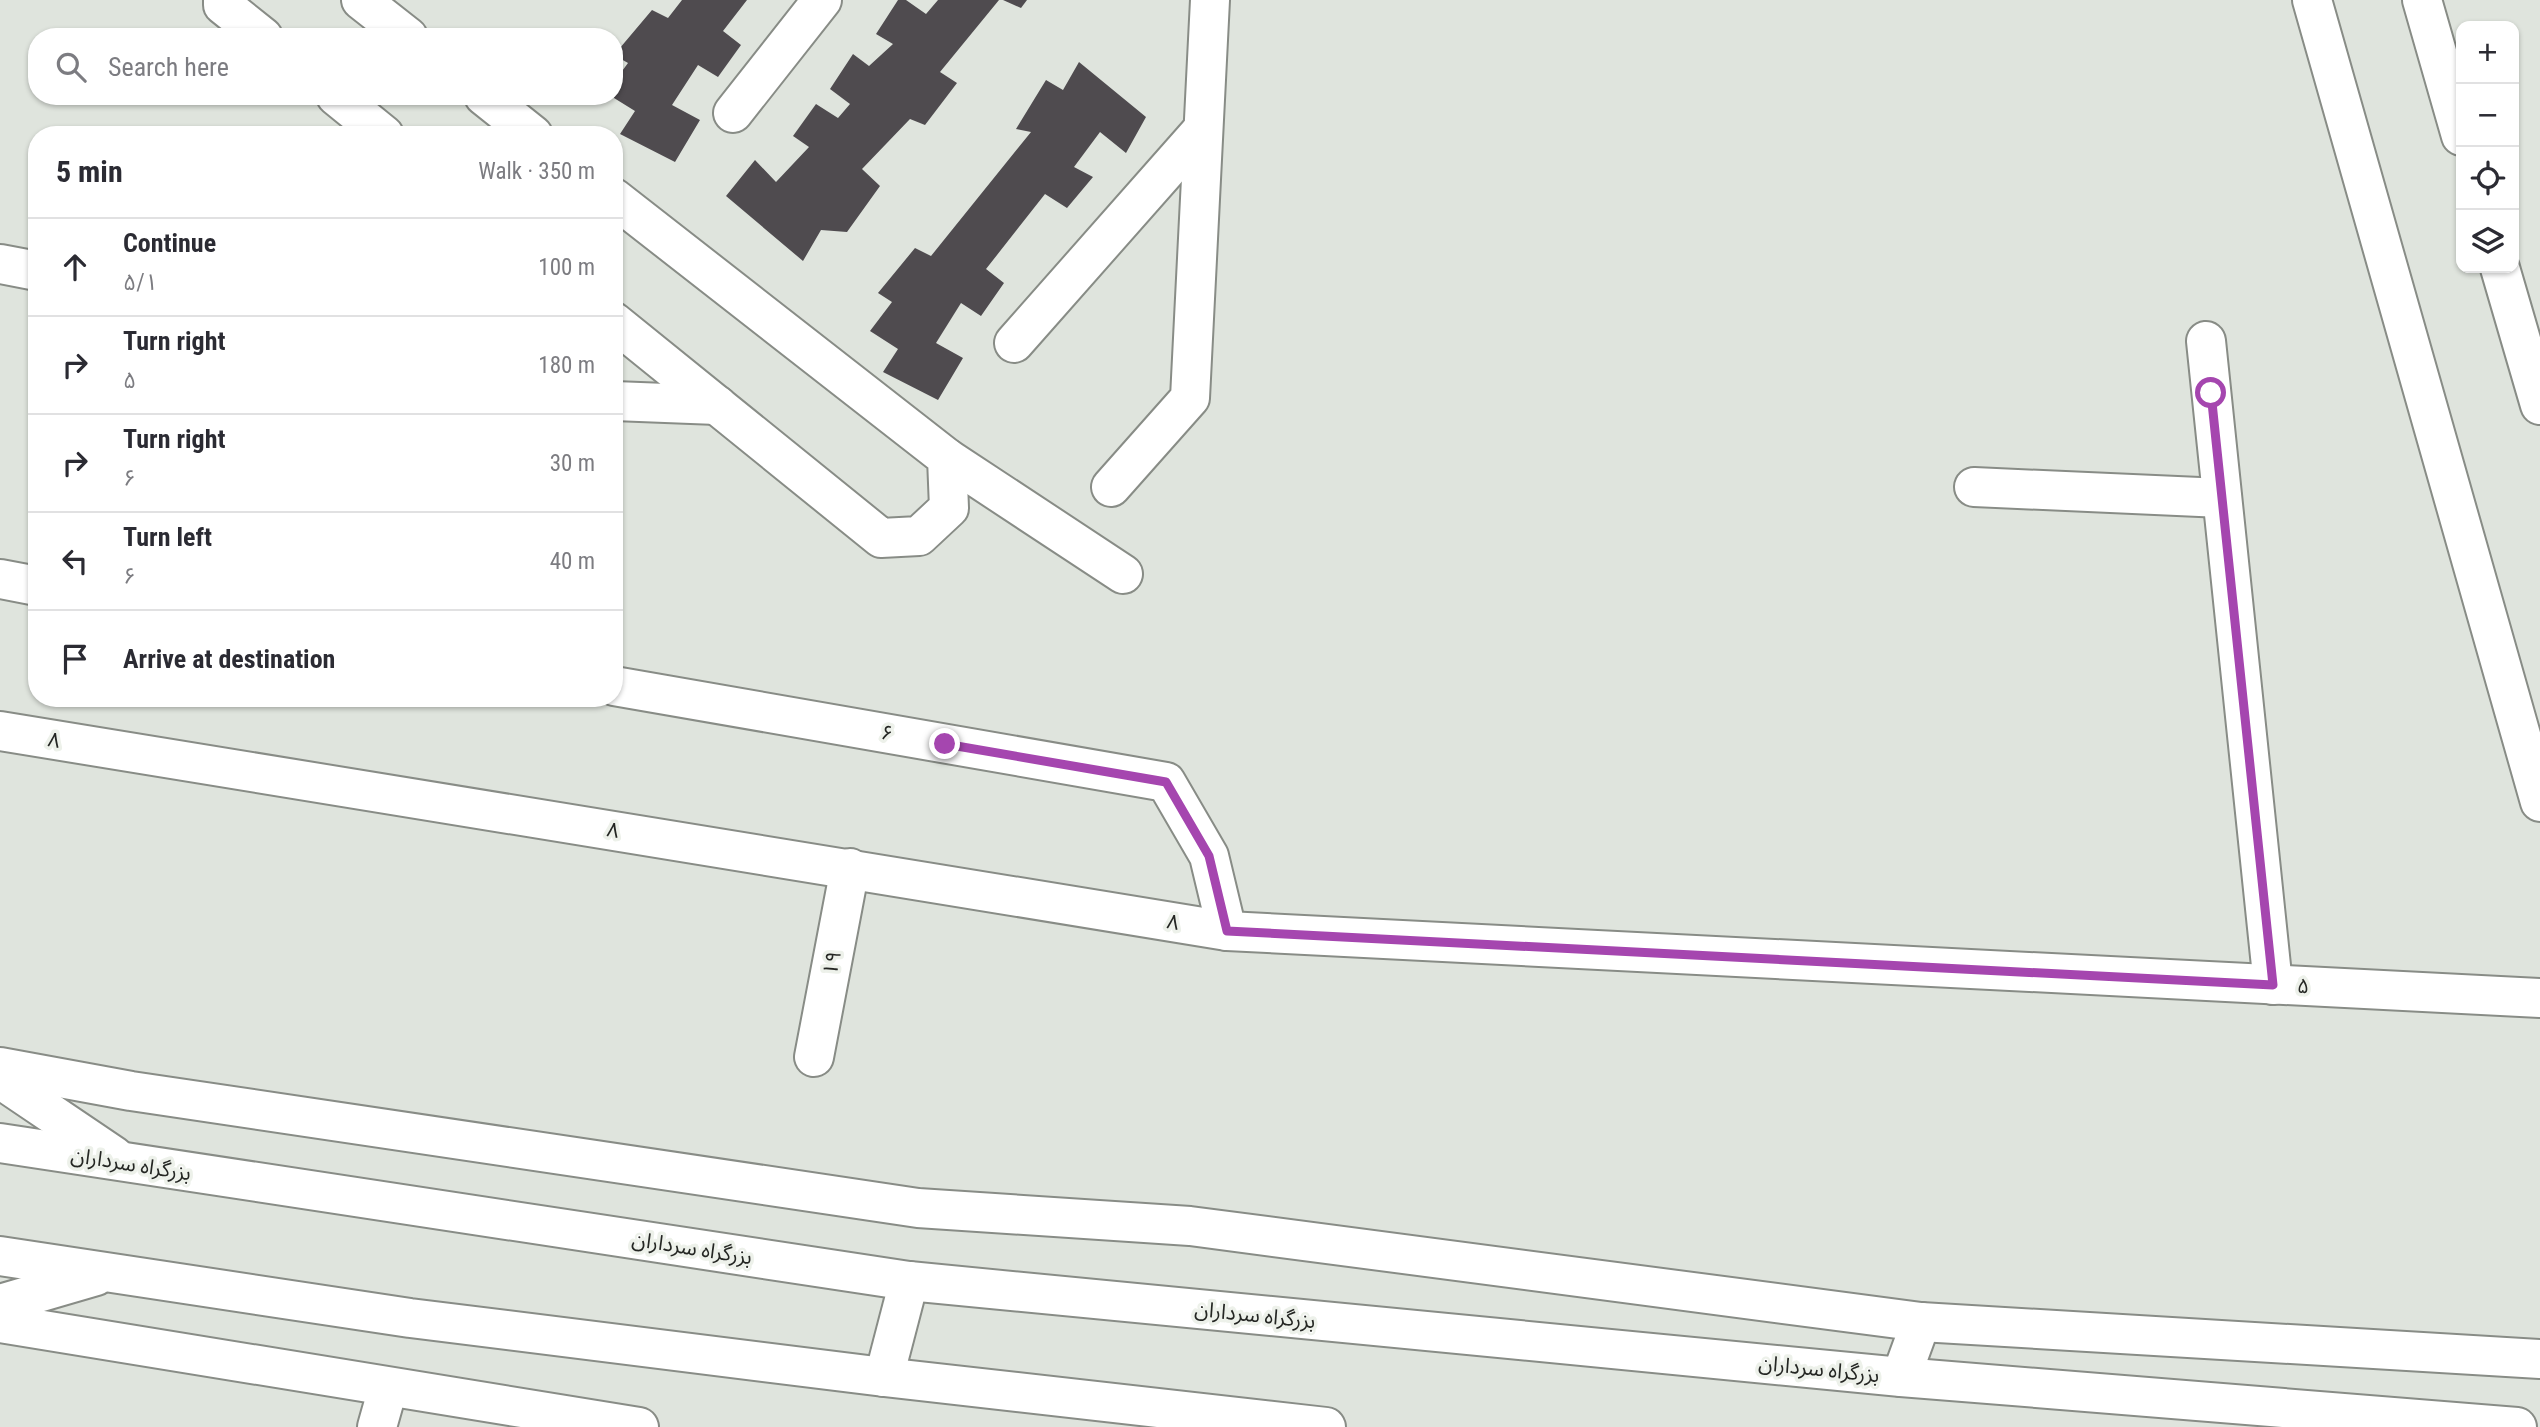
<!DOCTYPE html>
<html lang="en">
<head>
<meta charset="utf-8">
<style>
	:root { --surface:#fff; --page:#f7f7f7; --text:#2b2b33; --muted:#7c7c81; --line:#e1e1e2 }
	body { margin:0; font-family:"Roboto Condensed","Noto Sans Arabic",sans-serif; background:var(--page); color:var(--text) }
	.controls { position:absolute; right:21px; top:21px; display:grid; overflow:hidden; border-radius:14px; box-shadow:0 2px 5px #0004 }
	.controls button { width:63px; height:63px; display:grid; place-items:center; padding:0; border:0; border-bottom:2px solid var(--line); background:var(--surface); color:var(--text); font:35px sans-serif }
	.stop { position:absolute; width:21px; height:21px; margin:-16px; border:5px solid #a546af; border-radius:50%; background:#fff }
	.stop.end { background:#a546af; border-color:#fff; box-shadow:0 2px 7px #0008 }
	.list { margin:0; padding:0; list-style:none }
	h2 { display:flex; justify-content:space-between; align-items:center; height:91px; margin:0; padding:0 28px; font-size:30px }
	h2 small { font-size:23px; font-weight:400; color:var(--muted) }
	.list li { display:grid; grid-template-columns:46px 1fr auto; gap:21px; align-items:center; box-sizing:border-box; height:98px; padding:0 28px; border-top:2px solid var(--line) }
	.list b { display:block; font-size:26px; white-space:nowrap }
	.list p { margin:0; font-size:23px; white-space:nowrap; color:var(--muted) }
	.list em { font-size:23px; font-style:normal; color:var(--muted) }
	.icon { flex:none; width:38px; height:38px; fill:none; stroke:currentColor; stroke-width:2; stroke-linecap:round; stroke-linejoin:round }
	.map { position:relative; flex:none; width:2540px; height:1427px; overflow:hidden }
	.search { position:absolute; background:var(--surface); box-shadow:0 2px 5px #0004; left:28px; top:28px; width:595px; height:77px; display:flex; align-items:center; gap:18px; box-sizing:border-box; padding:0 24px; border-radius:28px; color:var(--muted); font-size:26px }
	.panel { position:absolute; background:var(--surface); box-shadow:0 2px 5px #0004; left:28px; top:126px; width:595px; height:581px; border-radius:28px }
	.map>svg:first-child { display:block }
</style>
</head>
<body>
<div class="map">
<svg width="2540" height="1427" viewBox="0 0 2540 1427">
	<rect width="100%" height="100%" fill="#dfe4dd"/>
	<!-- building -->
	<g fill="#4f4b4f">
		<path d="M682 0H747L723 31 741 45 718 77 698 65 672 105 700 120 675 162 620 134 635 111 614 98V82L628 63 614 55 652 10 668 18Z"/>
		<path d="M898 0H906L926 14 938 0H999L940 72 957 83 925 125 910 119 862 169 880 186 847 232 821 230 803 261 726 196 755 160 776 182 809 147 793 136 816 104 838 118 850 104 830 89 853 54 869 66 893 44 876 34Z"/>
		<path d="M1003 0H1027L1021 8Z"/>
		<path d="M1079 62 1146 117 1126 153 1100 132 1074 167 1093 177 1067 208 1045 194 986 269 1004 283 981 316 961 303 936 343 963 358 938 400 883 372 898 349 870 331 892 302 878 293 915 248 931 256 1031 132 1016 129 1046 80 1063 90Z"/>
	</g>
	<g fill="none" stroke-linecap="round" stroke-linejoin="round">
		<!-- minor casing -->
		<g stroke="#888c86" stroke-width="42">
			<g id="minor">
				<path d="M223 0V5L263 37"/>
				<path d="M361 0 408 37"/>
				<path d="M2312 0 2540 802"/>
				<path d="M2422 0 2461 136"/>
				<path d="M336 96 384 135"/>
				<path d="M484 96 533 135"/>
				<path d="M733 113 822 0"/>
				<path d="M614 198 947 458 949 508 919 536 881 538 614 322"/>
				<path d="M0 264 37 271"/>
				<path d="M2500 268 2540 405"/>
				<path d="M2206 341 2273 985"/>
				<path d="M1014 343 1203 129"/>
				<path d="M614 401 717 405"/>
				<path d="M947 458 1123 574"/>
				<path d="M1111 487 1190 398 1210 0"/>
				<path d="M1974 487 2222 498"/>
				<path d="M0 579 37 586"/>
				<path d="M614 686 1166 782 1209 856 1227 931"/>
				<path d="M0 731 1227 931 2540 998"/>
				<path d="M814 1057 850 868"/>
				<path d="M377 1427 388 1388"/>
			</g>
		</g>
		<!-- major casing -->
		<g stroke="#888c86" stroke-width="42">
			<g id="major">
				<path d="M0 1067 131 1091 918 1208 1190 1226 1921 1322 2540 1359"/>
				<path d="M0 1323 639 1427"/>
			</g>
		</g>
		<!-- highway casing -->
		<g stroke="#888c86" stroke-width="42">
			<g id="highway">
				<path d="M0 1079 114 1156"/>
				<path d="M0 1143 909 1281 1901 1377 2517 1427"/>
				<path d="M0 1256 410 1318 884 1377 1326 1427"/>
				<path d="M0 1304 96 1276"/>
				<path d="M884 1377 909 1281"/>
				<path d="M1901 1377 1921 1322"/>
			</g>
		</g>
		<!-- minor -->
		<use href="#minor" stroke="#fff" stroke-width="38"/>
		<!-- major -->
		<use href="#major" stroke="#fff" stroke-width="38"/>
		<!-- highway -->
		<use href="#highway" stroke="#fff" stroke-width="38"/>
	</g>
	<g fill="none" stroke-linecap="round" stroke-linejoin="round">
		<!-- route -->
		<path stroke="#a546af" stroke-width="9" d="M945 744 1166 782 1209 856 1227 931 2273 985 2211 393"/>
	</g>
	<g text-anchor="middle" stroke-width="7" stroke-linejoin="round" paint-order="stroke">
		<!-- street labels -->
		<g font-size="21" fill="#242623" stroke="#edf1ea">
			<text transform="translate(887 733) rotate(10)" y="7">۶</text>
			<text transform="translate(54 740) rotate(9)" y="7">۸</text>
			<text transform="translate(613 830) rotate(9)" y="7">۸</text>
			<text transform="translate(1173 922) rotate(9)" y="7">۸</text>
			<text transform="translate(832 963) rotate(-79)" y="7">۱۹</text>
			<text transform="translate(2303 986) rotate(3)" y="7">۵</text>
			<text transform="translate(131 1164) rotate(9)" y="7">بزرگراه سرداران</text>
			<text transform="translate(692 1248) rotate(9)" y="7">بزرگراه سرداران</text>
			<text transform="translate(1255 1315) rotate(6)" y="7">بزرگراه سرداران</text>
			<text transform="translate(1819 1369) rotate(6)" y="7">بزرگراه سرداران</text>
		</g>
	</g>
</svg>
<div class="controls">
<button>+</button>
<button>−</button>
<button><svg class="icon" aria-label="locate" viewBox="0 0 24 24"><circle cx="12" cy="12" r="6"/><path d="M12 2v4M12 18v4M2 12h4M18 12h4"/></svg></button>
<button><svg class="icon" aria-label="layers" viewBox="0 0 24 24"><path d="M12 4l9 5-9 5-9-5zM3 14l9 5 9-5"/></svg></button>
</div>
<div class="stop" style="left:2211px;top:393px"></div>
<div class="stop end" style="left:945px;top:744px"></div>
<div class="search"><svg class="icon" aria-label="search" viewBox="0 0 24 24"><circle cx="10" cy="10" r="6"/><path d="M15 15l6 6"/></svg>Search here</div>
<section class="panel">
<h2>5 min<small>Walk · 350 m</small></h2>
<ul class="list">
<li><svg class="icon" aria-label="ahead" viewBox="0 0 24 24"><path d="M12 20V5M6 11l6-6 6 6"/></svg><div><b>Continue</b><p>۵/۱</p></div><em>100 m</em></li>
<li><svg class="icon" aria-label="right" viewBox="0 0 24 24"><path d="M7 20v-9h11M14 6l5 5-5 5"/></svg><div><b>Turn right</b><p>۵</p></div><em>180 m</em></li>
<li><svg class="icon" aria-label="right" viewBox="0 0 24 24"><path d="M7 20v-9h11M14 6l5 5-5 5"/></svg><div><b>Turn right</b><p>۶</p></div><em>30 m</em></li>
<li><svg class="icon" aria-label="left" viewBox="0 0 24 24"><path d="M17 20v-9H6M10 6l-5 5 5 5"/></svg><div><b>Turn left</b><p>۶</p></div><em>40 m</em></li>
<li><svg class="icon" aria-label="arrive" viewBox="0 0 24 24"><path d="M6 21V4h12l-3 4 3 4H6"/></svg><div><b>Arrive at destination</b></div></li>
</ul>
</section>
</div>
</body>
</html>
